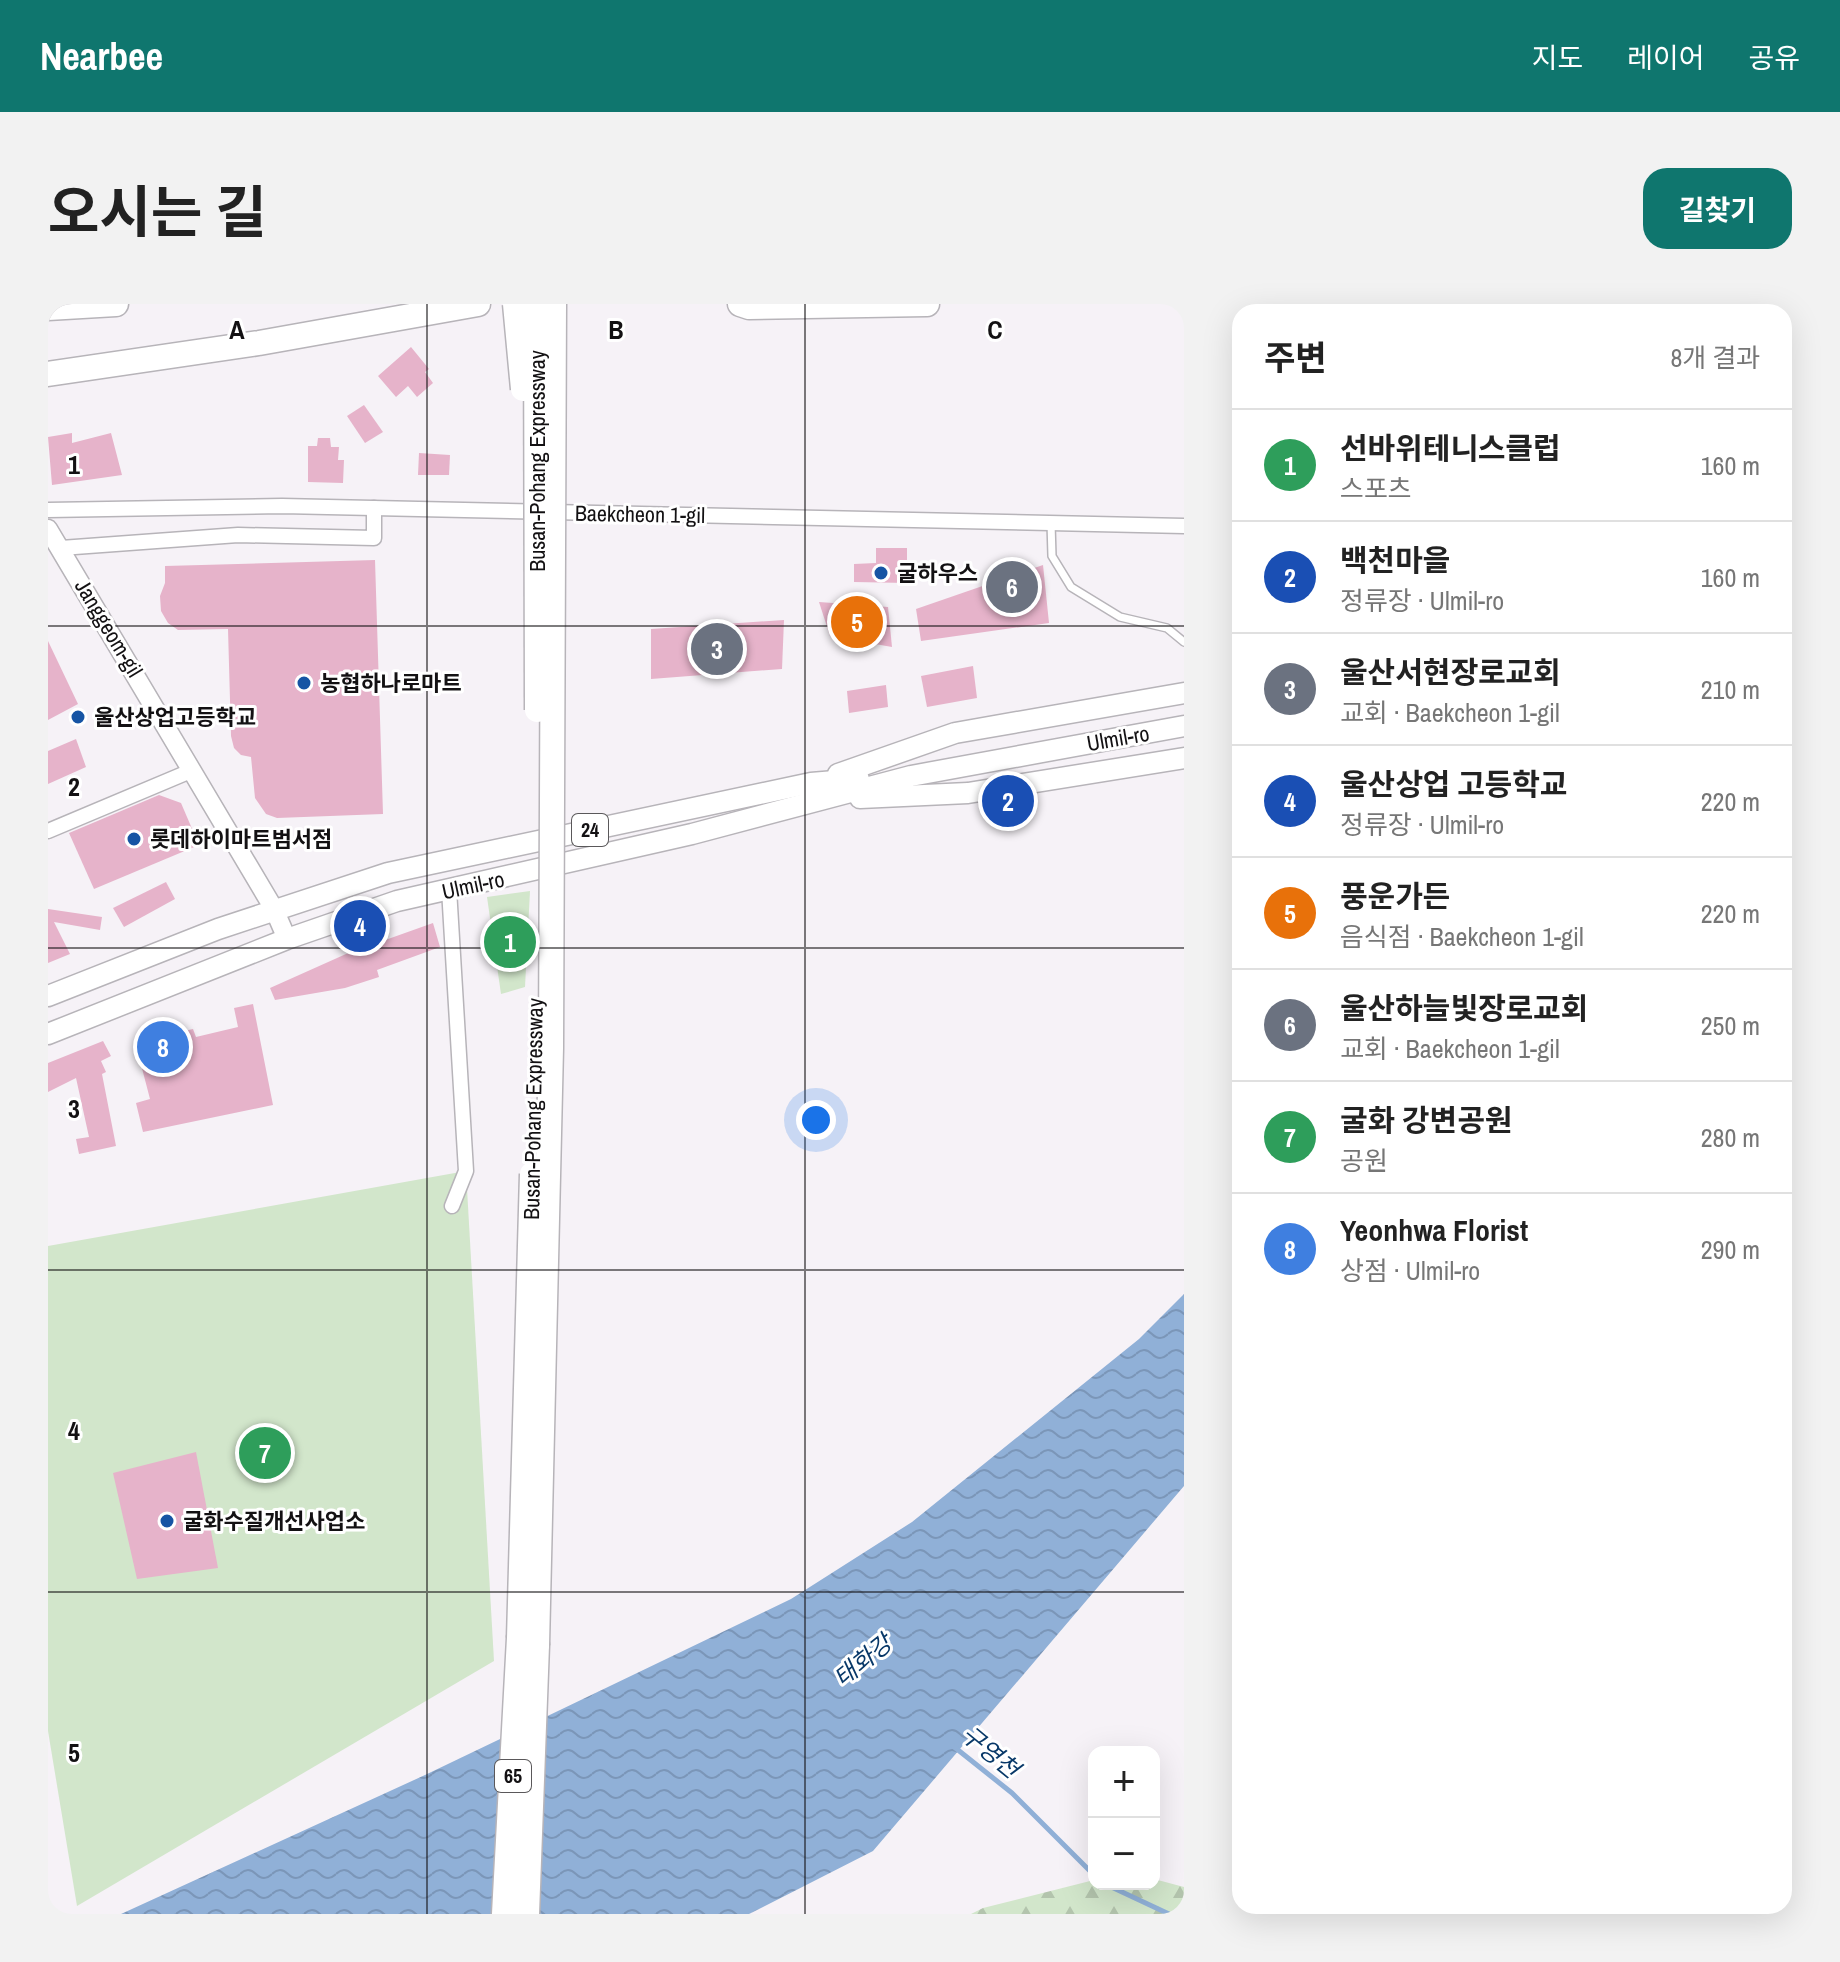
<!DOCTYPE html>
<html lang="ko">
<head>
<meta charset="utf-8">
<style>
	:root { --surface:#fff; --page:#f2f2f2; --text:#222; --muted:#767676; --line:#e0e0e0; --accent:#0f766e }
	body { margin:0; font-family:"Archivo Narrow","Noto Sans KR",sans-serif; background:var(--page); color:var(--text) }
	.controls { position:absolute; right:24px; bottom:24px; display:grid; overflow:hidden; border-radius:16px; box-shadow:0 8px 32px #0002 }
	.controls button { width:72px; height:72px; display:grid; place-items:center; padding:0; border:0; border-bottom:2px solid var(--line); background:var(--surface); color:var(--text); font:40px sans-serif }
	.you { position:absolute; left:768px; top:816px; width:28px; height:28px; margin:-20px; border:6px solid #fff; border-radius:50%; background:#1a73e8; box-shadow:0 0 0 12px #1a73e833 }
	.badge { display:grid; place-items:center; width:52px; height:52px; border-radius:50%; background:var(--accent); color:#fff; font-size:26px; font-weight:700 }
	.pin { position:absolute; translate:-50% -50%; border:4px solid #fff; box-shadow:0 2px 8px #0006 }
	.list { margin:0; padding:0; list-style:none }
	h2 { display:flex; justify-content:space-between; align-items:center; height:104px; margin:0; padding:0 32px; font-size:34px }
	h2 small { font-size:26px; font-weight:400; color:var(--muted) }
	.list li { display:grid; grid-template-columns:52px 1fr auto; gap:24px; align-items:center; box-sizing:border-box; height:112px; padding:0 32px; border-top:2px solid var(--line) }
	.list b { display:block; font-size:30px; white-space:nowrap }
	.list p { margin:0; font-size:26px; white-space:nowrap; color:var(--muted) }
	.list em { font-size:26px; font-style:normal; color:var(--muted) }
	.map { position:relative; flex:none; width:1136px; height:1610px; overflow:hidden; border-radius:24px }
	header { display:flex; align-items:center; gap:48px; box-sizing:border-box; height:112px; padding:0 40px; background:var(--accent); color:#fff }
	header strong { font-size:38px }
	nav { display:flex; gap:44px; margin-inline-start:auto; font-size:28px }
	.intro { display:flex; align-items:center; justify-content:space-between; box-sizing:border-box; height:192px; padding:0 48px }
	h1 { margin:0; font-size:56px }
	.button { padding:20px 36px; border-radius:24px; background:var(--accent); color:#fff; font-size:28px; font-weight:700 }
	main { display:flex; gap:48px; padding:0 48px }
	aside { flex:1; background:var(--surface); border-radius:24px; box-shadow:0 8px 32px #0002 }
	.map>svg:first-child { display:block }
</style>
</head>
<body>
<header>
<strong>Nearbee</strong>
<nav><a>지도</a><a>레이어</a><a>공유</a></nav>
</header>
<div class="intro"><h1>오시는 길</h1><a class="button">길찾기</a></div>
<main>
<div class="map">
<svg width="1136" height="1610" viewBox="0 0 1136 1610">
	<defs>
		<pattern id="forest-firs" width="22" height="20" patternUnits="userSpaceOnUse" patternTransform="scale(2)"><rect width="22" height="20" fill="#d2e6cb"/><path d="M5 1l3.5 6h-7zM16 11l3.5 6h-7z" fill="#b3c4ad"/></pattern>
		<pattern id="water-waves" width="16" height="10" patternUnits="userSpaceOnUse" patternTransform="scale(2)"><rect width="16" height="10" fill="#90b0d7"/><path d="M0 5q4-4 8 0t8 0" fill="none" stroke="#7b96b8"/></pattern>
	</defs>
	<rect width="100%" height="100%" fill="#f6f2f7"/>
	<!-- forest -->
	<path fill="url(#forest-firs)" d="M1106 1575 1136 1583V1610H923L935 1604 1046 1576V1580H1106Z"/>
	<!-- green -->
	<g fill="#d2e6cb">
		<path d="M482 587 477 683 453 690 439 593Z"/>
		<path d="M418 867 446 1357 29 1602 0 1427V942Z"/>
	</g>
	<!-- water -->
	<path fill="url(#water-waves)" d="M1136 990V1182L825 1547 701 1610H73L377 1471 743 1295 864 1218 1091 1035Z"/>
	<g fill="none" stroke-linecap="round" stroke-linejoin="round">
		<!-- stream -->
		<g stroke="#90b0d7" stroke-width="5">
			<path d="M905 1442 964 1489 1046 1571"/>
			<path d="M1057 1580 1121 1610"/>
		</g>
	</g>
	<!-- building -->
	<g fill="#e6b3ca">
		<path d="M363 43 381 65 377 68 385 79 369 93 360 82 348 93 330 72Z"/>
		<path d="M316 101 335 128 317 139 299 112Z"/>
		<path d="M24 129V139L63 129 74 171 4 181 0 133Z"/>
		<path d="M270 134H282L283 143H291L290 156H296L295 179 260 178V142H269Z"/>
		<path d="M371 149 402 151 401 171H370Z"/>
		<path d="M828 244H859V279L806 278V260L828 259Z"/>
		<path d="M327 256 335 510 229 514 218 510 207 494 203 453 193 451 186 444 183 432 180 325 130 326 120 319 113 307 112 292 117 279V262Z"/>
		<path d="M995 261 1001 319 873 337 868 305Z"/>
		<path d="M771 298 840 303 844 343 782 332Z"/>
		<path d="M736 316 734 365 603 375V325Z"/>
		<path d="M0 337 30 400 0 416Z"/>
		<path d="M925 362 929 394 879 403 873 372Z"/>
		<path d="M838 381 840 403 801 409 799 387Z"/>
		<path d="M28 435 38 463 0 480V447Z"/>
		<path d="M111 491 133 499 151 541 46 585 21 529Z"/>
		<path d="M118 578 127 595 76 623 65 604Z"/>
		<path d="M0 605 54 613 52 626 6 618 22 650 0 659Z"/>
		<path d="M385 619 392 643 329 666 331 673 297 684 227 696 222 684 298 650Z"/>
		<path d="M205 700 225 801 95 828 88 799 102 795 90 749 128 738 127 729 145 725 148 733 190 723 186 704Z"/>
		<path d="M55 737 63 752 53 757 58 768 54 770 68 842 31 850 28 835 41 833 28 774 0 788V759Z"/>
		<path d="M148 1148 170 1264 89 1275 65 1169Z"/>
	</g>
	<g fill="none" stroke-linecap="round" stroke-linejoin="round">
		<!-- lane casing -->
		<g stroke="#b7b4b9" stroke-width="10">
			<path id="lane" d="M1003 219 1004 252 1023 283 1072 313 1119 324 1136 338"/>
		</g>
		<!-- street casing -->
		<g stroke="#b7b4b9" stroke-width="17">
			<g id="street">
				<path d="M0 206 234 202 1136 222"/>
				<path d="M13 244 190 231 326 234V204"/>
				<path d="M0 527 145 466"/>
				<path d="M401 585 418 867 404 902"/>
			</g>
		</g>
		<!-- secondary casing -->
		<g stroke="#b7b4b9" stroke-width="21">
			<path id="secondary" d="M0 225 226 605 239 635"/>
		</g>
		<!-- primary casing -->
		<g stroke="#b7b4b9" stroke-width="23">
			<g id="primary">
				<path d="M790 470 907 429 1136 389"/>
				<path d="M812 494 920 489 1136 454"/>
				<path d="M0 692 170 625 340 569 763 479 811 475"/>
				<path d="M0 730 239 635 349 597 644 530 863 472 1136 422"/>
			</g>
		</g>
		<!-- highway casing -->
		<g stroke="#b7b4b9" stroke-width="27">
			<g id="highway">
				<path d="M692 0 701 3 879 0"/>
				<path d="M0 4 68 0"/>
				<path d="M0 70 211 39 430 0"/>
				<path d="M456 1610 471 1334"/>
				<path d="M479 1610 489 1341"/>
			</g>
		</g>
		<!-- lane -->
		<use href="#lane" stroke="#fff" stroke-width="7"/>
		<!-- street -->
		<use href="#street" stroke="#fff" stroke-width="14"/>
		<!-- secondary -->
		<use href="#secondary" stroke="#fff" stroke-width="18"/>
		<!-- primary -->
		<use href="#primary" stroke="#fff" stroke-width="20"/>
		<!-- highway -->
		<use href="#highway" stroke="#fff" stroke-width="24"/>
		<!-- highway-bridge casing -->
		<g stroke="#b7b4b9" stroke-width="27" stroke-linecap="butt">
			<g id="highway-bridge">
				<path d="M467 0 475 85"/>
				<path d="M488 0 489 406"/>
				<path d="M471 1334 484 870"/>
				<path d="M489 1341 503 744 506 0"/>
			</g>
		</g>
		<!-- highway-bridge -->
		<use href="#highway-bridge" stroke="#fff" stroke-width="24"/>
	</g>
	<!-- grid -->
	<path fill="none" stroke="#131113" stroke-width="2" stroke-opacity="0.55" d="M379 0V1610M757 0V1610M0 322H1136M0 644H1136M0 966H1136M0 1288H1136"/>
	<!-- markers -->
	<g fill="#1654a4" stroke="#fff" stroke-width="3">
		<circle cx="833" cy="269" r="8"/>
		<circle cx="256" cy="379" r="8"/>
		<circle cx="30" cy="413" r="8"/>
		<circle cx="86" cy="535" r="8"/>
		<circle cx="119" cy="1217" r="8"/>
	</g>
	<g text-anchor="middle" stroke-width="6" stroke-linejoin="round" paint-order="stroke">
		<!-- shield labels -->
		<g fill="#fff" stroke="#5a585a" stroke-width="2">
			<rect x="524" y="510" width="36" height="32" rx="6"/>
			<rect x="447" y="1456" width="36" height="32" rx="6"/>
		</g>
		<g font-size="20" font-weight="bold" fill="#131113">
			<text x="542" y="533">24</text>
			<text x="465" y="1479">65</text>
		</g>
		<!-- street labels -->
		<g font-size="22" fill="#131113" stroke="#fff">
			<text transform="translate(489 157) rotate(-90)" y="8">Busan-Pohang Expressway</text>
			<text transform="translate(592 210) rotate(1)" y="8">Baekcheon 1-gil</text>
			<text transform="translate(61 324) rotate(59)" y="8">Janggeom-gil</text>
			<text transform="translate(1070 434) rotate(-10)" y="8">Ulmil-ro</text>
			<text transform="translate(425 581) rotate(-12)" y="8">Ulmil-ro</text>
			<text transform="translate(485 805) rotate(-89)" y="8">Busan-Pohang Expressway</text>
		</g>
		<!-- poi labels -->
		<g font-size="22" font-weight="bold" fill="#131113" stroke="#fff" text-anchor="start">
			<text x="849" y="277">굴하우스</text>
			<text x="272" y="387">농협하나로마트</text>
			<text x="46" y="421">울산상업고등학교</text>
			<text x="102" y="543">롯데하이마트범서점</text>
			<text x="135" y="1225">굴화수질개선사업소</text>
		</g>
		<!-- water labels -->
		<g font-size="24" font-style="italic" fill="#083868" stroke="#fff">
			<text transform="translate(815 1357) rotate(-39)" y="8">태화강</text>
			<text transform="translate(942 1448) rotate(39)" y="8">구영천</text>
		</g>
	</g>
	<g font-size="26" text-anchor="middle" font-weight="bold" fill="#131113" stroke="#fff" stroke-width="6" stroke-linejoin="round" paint-order="stroke">
		<text x="189" y="35">A</text>
		<text x="568" y="35">B</text>
		<text x="947" y="35">C</text>
		<text x="26" y="170">1</text>
		<text x="26" y="492">2</text>
		<text x="26" y="814">3</text>
		<text x="26" y="1136">4</text>
		<text x="26" y="1458">5</text>
	</g>
</svg>
<div class="controls">
<button>+</button>
<button>−</button>
</div>
<div class="you"></div>
<div class="pin badge" style="left:462px;top:638px;background:#2e9e5b">1</div>
<div class="pin badge" style="left:960px;top:497px;background:#1a4fb4">2</div>
<div class="pin badge" style="left:669px;top:345px;background:#6b7280">3</div>
<div class="pin badge" style="left:312px;top:622px;background:#1a4fb4">4</div>
<div class="pin badge" style="left:809px;top:318px;background:#e8710a">5</div>
<div class="pin badge" style="left:964px;top:283px;background:#6b7280">6</div>
<div class="pin badge" style="left:217px;top:1149px;background:#2e9e5b">7</div>
<div class="pin badge" style="left:115px;top:743px;background:#3f7fe0">8</div>
</div>
<aside>
<h2>주변<small>8개 결과</small></h2>
<ul class="list">
<li><span class="badge" style="background:#2e9e5b">1</span><div><b>선바위테니스클럽</b><p>스포츠</p></div><em>160 m</em></li>
<li><span class="badge" style="background:#1a4fb4">2</span><div><b>백천마을</b><p>정류장 · Ulmil-ro</p></div><em>160 m</em></li>
<li><span class="badge" style="background:#6b7280">3</span><div><b>울산서현장로교회</b><p>교회 · Baekcheon 1-gil</p></div><em>210 m</em></li>
<li><span class="badge" style="background:#1a4fb4">4</span><div><b>울산상업 고등학교</b><p>정류장 · Ulmil-ro</p></div><em>220 m</em></li>
<li><span class="badge" style="background:#e8710a">5</span><div><b>풍운가든</b><p>음식점 · Baekcheon 1-gil</p></div><em>220 m</em></li>
<li><span class="badge" style="background:#6b7280">6</span><div><b>울산하늘빛장로교회</b><p>교회 · Baekcheon 1-gil</p></div><em>250 m</em></li>
<li><span class="badge" style="background:#2e9e5b">7</span><div><b>굴화 강변공원</b><p>공원</p></div><em>280 m</em></li>
<li><span class="badge" style="background:#3f7fe0">8</span><div><b>Yeonhwa Florist</b><p>상점 · Ulmil-ro</p></div><em>290 m</em></li>
</ul>
</aside>
</main>
</body>
</html>
